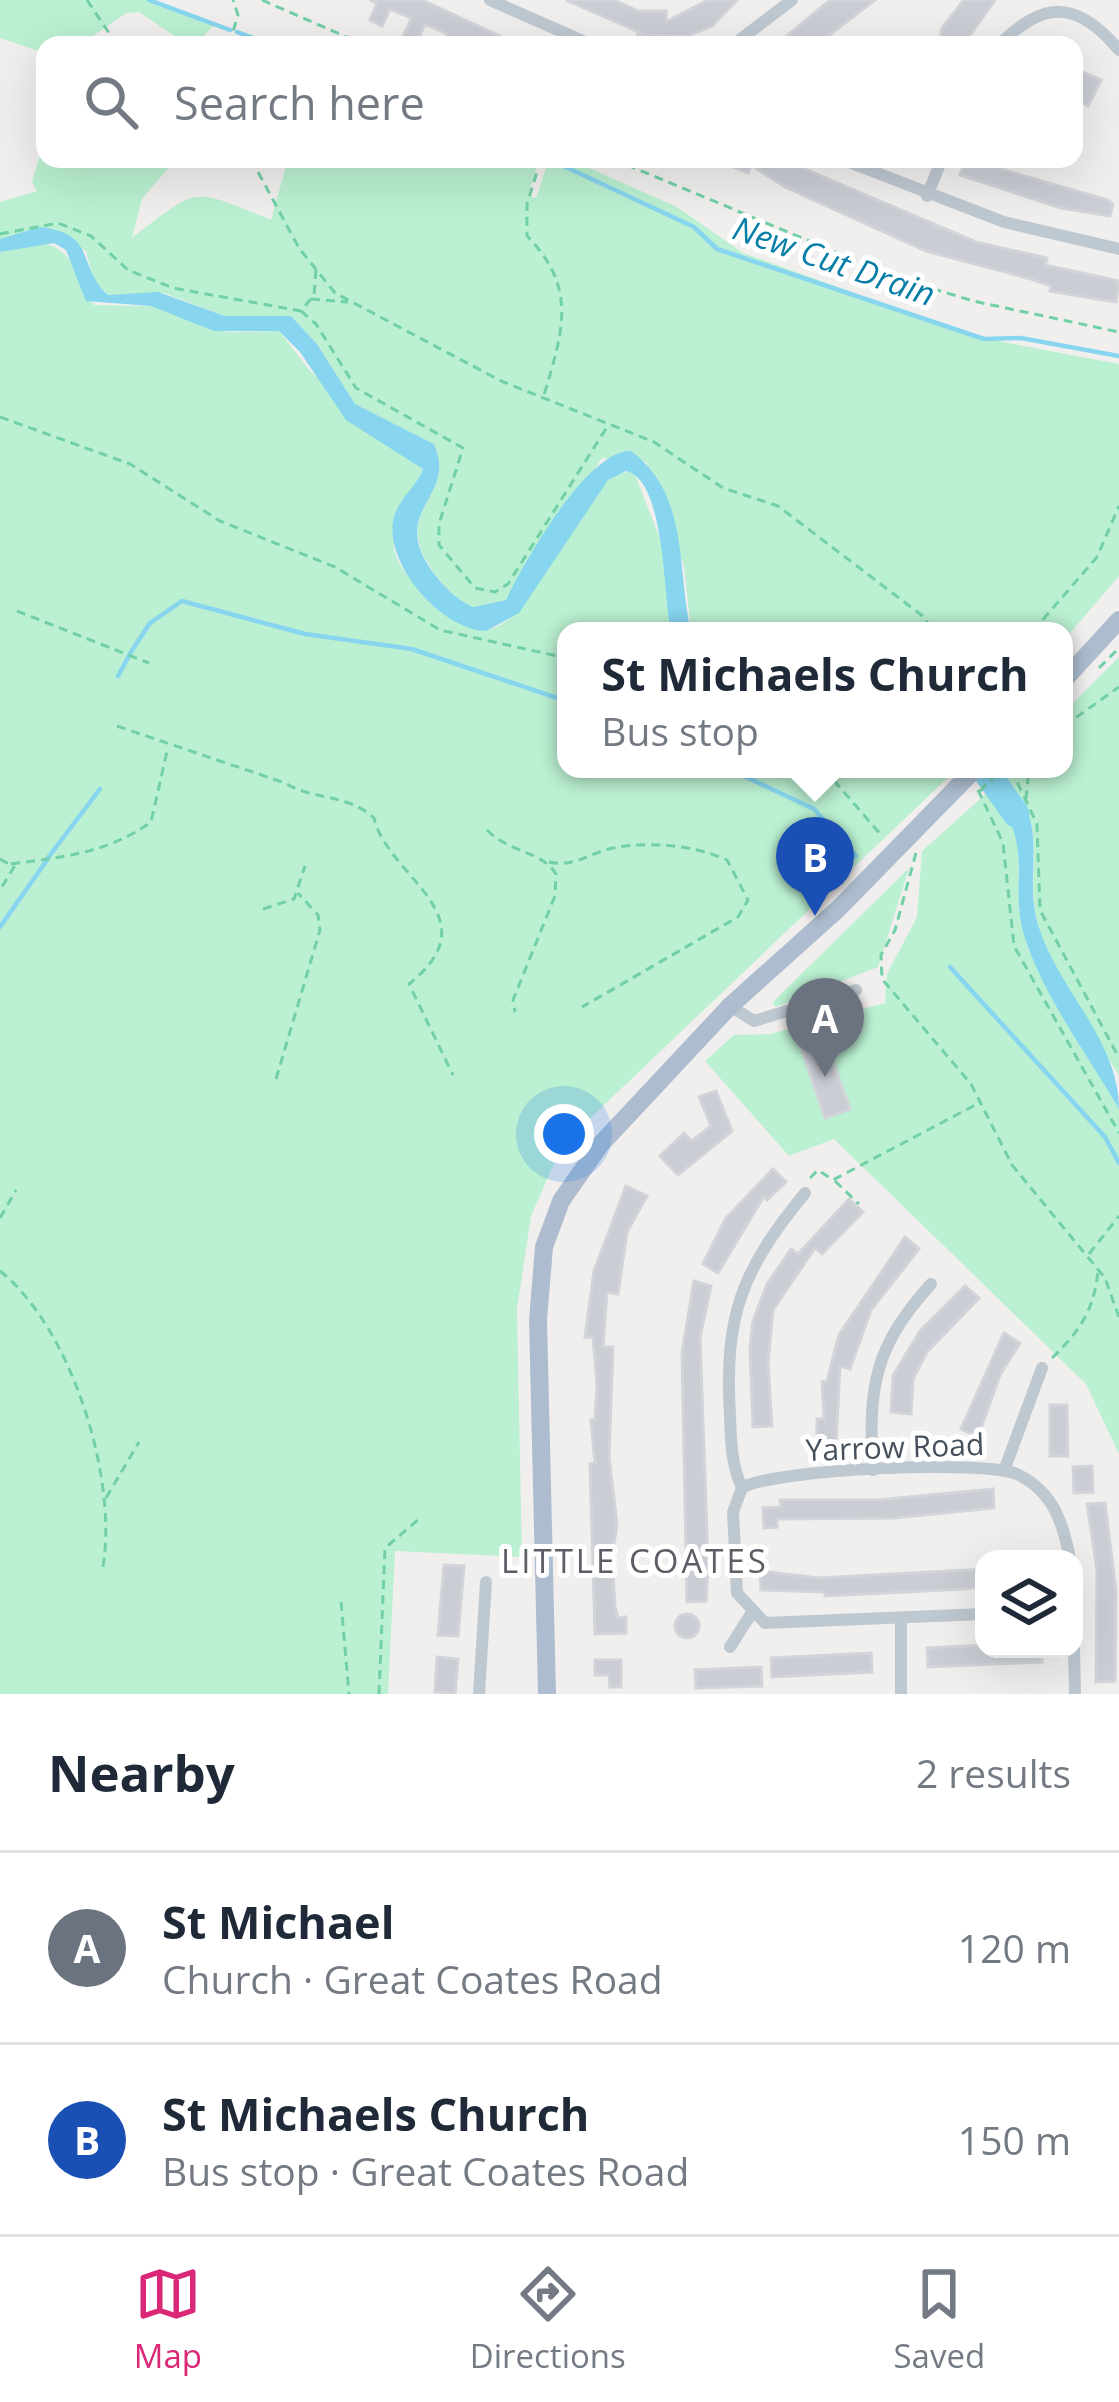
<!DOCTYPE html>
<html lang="en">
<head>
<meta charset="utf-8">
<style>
	:root { --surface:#fff; --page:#f2f2f3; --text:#1f2937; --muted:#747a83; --line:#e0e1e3; --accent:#db2777 }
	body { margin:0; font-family:"Open Sans",sans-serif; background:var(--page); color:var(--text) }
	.controls { position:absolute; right:36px; bottom:36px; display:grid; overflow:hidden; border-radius:24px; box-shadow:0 12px 48px #0002 }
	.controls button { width:108px; height:108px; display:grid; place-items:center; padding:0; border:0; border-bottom:3px solid var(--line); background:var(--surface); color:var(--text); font:60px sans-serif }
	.you { position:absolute; left:564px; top:1134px; width:42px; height:42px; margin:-30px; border:9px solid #fff; border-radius:50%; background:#1a73e8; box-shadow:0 0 0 18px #1a73e833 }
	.badge { display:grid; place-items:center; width:78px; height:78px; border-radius:50%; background:var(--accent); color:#fff; font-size:39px; font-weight:700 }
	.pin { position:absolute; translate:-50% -99px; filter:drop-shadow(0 3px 6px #0008) }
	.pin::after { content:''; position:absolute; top:63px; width:42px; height:36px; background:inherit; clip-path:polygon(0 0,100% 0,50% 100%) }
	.popup { position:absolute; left:557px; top:622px; width:516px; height:156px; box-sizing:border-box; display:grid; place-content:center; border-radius:24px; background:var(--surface); filter:drop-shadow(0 3px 9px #0005); font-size:39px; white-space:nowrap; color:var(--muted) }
	.popup b { font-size:45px; color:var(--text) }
	.popup::after { content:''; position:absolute; left:50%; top:100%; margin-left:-24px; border:24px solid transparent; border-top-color:var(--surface) }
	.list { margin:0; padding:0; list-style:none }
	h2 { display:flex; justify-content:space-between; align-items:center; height:156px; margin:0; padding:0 48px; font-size:51px }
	h2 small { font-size:39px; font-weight:400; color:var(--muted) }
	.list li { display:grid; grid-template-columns:78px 1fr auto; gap:36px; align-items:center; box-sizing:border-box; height:192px; padding:0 48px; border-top:3px solid var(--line) }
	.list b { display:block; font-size:45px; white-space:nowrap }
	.list p { margin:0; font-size:39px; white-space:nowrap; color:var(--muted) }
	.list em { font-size:39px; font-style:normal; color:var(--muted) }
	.icon { flex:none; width:66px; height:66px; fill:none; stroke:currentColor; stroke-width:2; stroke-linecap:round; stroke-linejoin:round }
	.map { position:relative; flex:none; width:1119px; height:1694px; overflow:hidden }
	.search { position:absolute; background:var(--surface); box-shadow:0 12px 48px #0002; left:36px; right:36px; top:36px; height:132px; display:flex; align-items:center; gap:30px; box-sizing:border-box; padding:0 42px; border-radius:24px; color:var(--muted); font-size:45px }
	.sheet { height:540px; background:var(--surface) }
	nav { display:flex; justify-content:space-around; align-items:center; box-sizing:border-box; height:168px; border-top:3px solid var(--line); background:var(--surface); font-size:33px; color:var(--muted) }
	nav a { display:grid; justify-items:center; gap:6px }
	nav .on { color:var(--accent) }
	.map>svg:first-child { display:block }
</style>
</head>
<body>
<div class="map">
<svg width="1119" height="1694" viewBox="0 0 1119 1694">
	<rect width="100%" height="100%" fill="#f1efee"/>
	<!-- green -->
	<g fill="#bbf0d2">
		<path d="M0 0H153L214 25 195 45H188L139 12 126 13 80 45H45V53L0 38Z"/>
		<path d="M45 138V159H176L142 199 132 238C201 185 191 188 271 220L288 159H539L528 196 536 198 549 159H569L677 207 743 253 977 337 1119 364V576L1064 640V631H691L684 566 646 462 602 458 506 600 473 607C455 599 441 584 431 568 390 508 458 498 434 444L355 404 317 344 291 316H225L164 293 108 295 93 279 86 251 40 228 0 239V202L37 191 32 182Z"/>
		<path d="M35 243C72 243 78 276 94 305L151 306 227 332 279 331 310 371 423 469C416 491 395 519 394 545 392 573 464 637 491 629 546 612 580 467 634 472L664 549 671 631H566V769H957L562 1145 531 1216 517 1309 522 1557 395 1551 388 1694H0V252Z"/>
		<path d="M1119 657V1076C1094 1032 1046 966 1036 917 1026 866 1051 817 1002 778L1009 769H1064V712Z"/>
		<path d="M990 790 1018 833 1019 910 1028 949 1119 1109V1454L1086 1384 834 1139 789 1156 705 1061 734 1035 770 1034 885 1003 887 974 917 917 922 851Z"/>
		<path d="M909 868 878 967 775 1007 773 1002Z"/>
	</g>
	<!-- water -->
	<g fill="#87d5ef">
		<path d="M40 227C98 234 75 264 108 295L158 292 225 316H291L317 344 355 404 434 444C458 498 390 508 430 568 441 584 455 599 473 607L506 600C524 562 588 449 631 451 690 495 676 568 691 631H671C663 598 666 480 626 471L608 480 519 613 486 631C441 630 382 562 394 517 399 498 418 485 423 469L346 420 300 352 279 331H214L151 306 86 301 66 250 54 243 0 252V239Z"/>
		<path d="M1002 778C1054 819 1022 872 1038 925 1058 990 1119 1040 1119 1109 1089 1057 1049 1004 1028 947 1004 884 1040 850 990 790Z"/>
	</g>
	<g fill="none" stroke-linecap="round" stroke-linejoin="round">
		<!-- stream -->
		<g stroke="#87d5ef" stroke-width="4.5">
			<path d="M149 0 230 30"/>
			<path d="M237 32 273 45"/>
			<path d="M551 160 694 227 717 249 984 339 1021 338 1119 356"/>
			<path d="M131 652 150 623 182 601 305 634 412 649 566 701"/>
			<path d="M118 676 130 654"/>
			<path d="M729 769 814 809 856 856"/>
			<path d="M47 859 100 789"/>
			<path d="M0 927 47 860"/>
			<path d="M950 967 1105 1137 1119 1163"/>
		</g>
		<!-- river -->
		<path stroke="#87d5ef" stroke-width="27" d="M984 769 1016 814"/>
	</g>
	<!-- building -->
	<g fill="#cacdd4" stroke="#d2d4da" stroke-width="3">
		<path d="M370 0H422L519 45H442L448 34 425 24 417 42 403 36 412 18 390 9 382 26 370 20 377 3Z"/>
		<path d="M566 0H614L638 11H666V22L708 0H737L712 26 687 36 636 35 642 33Z"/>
		<path d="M830 0H875L816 45H776Z"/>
		<path d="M964 0H995L963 45H939L942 28Z"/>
		<path d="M1074 68 1101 80 1088 106 1076 100Z"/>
		<path d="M715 159H781L976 242 1047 258 1045 265 1119 281 1116 302 1050 291 1051 286 1031 279 926 251 785 187 751 165 748 173Z"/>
		<path d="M966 159 1108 200 1113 204 1110 216 1061 208 960 175Z"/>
		<path d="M824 1036 850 1109 825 1118 800 1045Z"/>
		<path d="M716 1091 732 1131 678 1175 660 1156 684 1133 692 1141 711 1126 699 1097Z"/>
		<path d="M773 1169 786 1182 767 1200 764 1196 718 1273 703 1264 726 1218Z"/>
		<path d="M626 1186 647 1196 627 1232 618 1294 607 1292 603 1347H613L609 1457 617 1525 612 1555 615 1607 618 1618 626 1617V1633L595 1634 590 1464 595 1463 591 1420 595 1419 597 1384 593 1337H585L594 1271Z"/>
		<path d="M849 1199 863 1212 822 1254 815 1248 773 1310 768 1363 772 1426 753 1427 750 1349 753 1321 767 1284 791 1249 798 1254Z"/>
		<path d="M905 1237 919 1249 871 1310 850 1369 840 1366 836 1444 817 1445V1419H824L822 1382 827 1381 839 1335Z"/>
		<path d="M694 1281 711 1286 700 1337 708 1562 706 1601 687 1602 682 1353Z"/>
		<path d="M965 1286 979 1298 927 1352 913 1379 911 1414 891 1412 893 1376 920 1331Z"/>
		<path d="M1004 1333 1020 1343 1000 1375 978 1437 961 1429Z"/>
		<path d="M1050 1405H1067L1068 1456H1050Z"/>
		<path d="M1092 1466 1093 1492 1074 1493 1073 1467Z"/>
		<path d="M993 1489 994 1508 894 1518 777 1519V1527L764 1528 763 1508 781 1507 780 1500H878Z"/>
		<path d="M1105 1503 1116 1591 1115 1681 1096 1682 1097 1569 1087 1504Z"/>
		<path d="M444 1565 464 1566 458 1636 438 1635Z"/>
		<path d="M984 1569V1586L965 1589 825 1596V1592L761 1590 760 1571 819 1578Z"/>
		<circle cx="687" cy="1626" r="12"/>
		<path d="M984 1645V1649H1041L1042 1662 928 1667 927 1648Z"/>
		<path d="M871 1653 872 1672 772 1677 771 1658Z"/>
		<path d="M437 1657 458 1659 455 1693 435 1692Z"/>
		<path d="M595 1660H621V1687H610L609 1675H595Z"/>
		<path d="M761 1667 762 1686 696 1688 695 1670Z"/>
	</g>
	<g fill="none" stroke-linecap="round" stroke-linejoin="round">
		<!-- path -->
		<g stroke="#72d0a6" stroke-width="3" stroke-dasharray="9 6" stroke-linecap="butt">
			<path d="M87 0 117 45"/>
			<path d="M262 0 365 45"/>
			<path d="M229 45 238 15 233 0"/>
			<path d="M251 159 299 248 335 293 501 381 654 442 723 488 778 506 924 617 933 631"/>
			<path d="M541 159 527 204V236C578 288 563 331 544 395"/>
			<path d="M613 159 898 278 973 301 1119 332"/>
			<path d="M0 234 58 223 91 236 128 270 173 288 301 311 314 295 316 270"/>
			<path d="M311 299 348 302"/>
			<path d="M301 311 316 324 356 388 463 448 439 524V545L475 588 495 592 508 584 607 427"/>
			<path d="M0 417 130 464 220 521 335 567 440 630 566 658"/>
			<path d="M17 611 149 663"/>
			<path d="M1033 631 1097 557 1119 506"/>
			<path d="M1099 668 1119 648"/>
			<path d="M1064 704 1071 696"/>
			<path d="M117 726 285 783C314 801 347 793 374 818 388 878 494 916 409 984L453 1075"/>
			<path d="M1064 726 1119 687"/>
			<path d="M824 769 882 836"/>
			<path d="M1011 769 1037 824 1040 910 1119 1058"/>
			<path d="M978 790 1003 843 1014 946 1119 1133"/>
			<path d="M980 791 1001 769"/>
			<path d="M1026 799 1029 769"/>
			<path d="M487 830C509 853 541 850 556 874L555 896 513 1000 515 1012"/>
			<path d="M916 853 895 930 881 955 882 979 971 1084 1012 1165 1105 1278 1119 1317"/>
			<path d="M0 859 14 867 0 890"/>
			<path d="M549 862C574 868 589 853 613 848 648 841 694 845 727 860L748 900 738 917 582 1007"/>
			<path d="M11 864C63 857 108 853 151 822L168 747"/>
			<path d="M263 909 294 899 305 866"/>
			<path d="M276 1079 320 930 318 915 298 893"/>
			<path d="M810 1178 818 1170 833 1180 979 1103"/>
			<path d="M835 1181 859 1204"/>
			<path d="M0 1218 16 1190"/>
			<path d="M1089 1254 1119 1216"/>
			<path d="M0 1271C72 1328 120 1483 102 1572"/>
			<path d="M1052 1358C1080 1331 1095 1309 1098 1269"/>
			<path d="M106 1498 139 1442"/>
			<path d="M341 1602 349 1694"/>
			<path d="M379 1694 385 1548 419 1519"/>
		</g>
		<!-- street -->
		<g stroke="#bec8d1" stroke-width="12">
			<path d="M490 0 592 45"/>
			<path d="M733 45 792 0"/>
			<path d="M999 45C1044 0 1077 0 1119 50"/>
			<path d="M841 159 1004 222 1119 249"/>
			<path d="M927 196 942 159"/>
			<path d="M730 1006 754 1021 856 990"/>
			<path d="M805 1193C742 1270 724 1315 730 1415 731 1441 731 1464 742 1488L733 1512 737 1593 765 1623 984 1614"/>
			<path d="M1005 1468 1042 1368"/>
			<path d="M873 1470C868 1387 874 1347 931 1284"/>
			<path d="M742 1488C772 1469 988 1459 1019 1475 1054 1493 1063 1523 1070 1559"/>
			<path d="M901 1618V1694"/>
			<path d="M730 1647 751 1614"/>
			<path d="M1074 1649 1075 1694"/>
			<path d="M479 1694 486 1582"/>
		</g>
		<!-- primary -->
		<g stroke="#adbdcf" stroke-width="18">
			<path d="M1064 680 1119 620"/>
			<path d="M547 1694 538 1320 544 1247 561 1201 600 1145 730 1006 838 909 975 769"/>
		</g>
	</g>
	<g text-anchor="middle" stroke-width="10" stroke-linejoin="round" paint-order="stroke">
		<!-- street labels -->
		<g font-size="30" fill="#46515d" stroke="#fff">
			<text transform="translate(895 1448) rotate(-2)" y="10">Yarrow Road</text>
		</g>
		<!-- water labels -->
		<g font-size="33" font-style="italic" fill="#087ea7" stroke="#fff">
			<text transform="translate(834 261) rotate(19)" y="12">New Cut Drain</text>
		</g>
		<!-- neighbourhood labels -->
		<g font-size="33" letter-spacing="3" fill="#5b5e64" stroke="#fff">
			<text x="635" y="1573">LITTLE COATES</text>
		</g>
	</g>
</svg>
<div class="controls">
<button><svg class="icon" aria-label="layers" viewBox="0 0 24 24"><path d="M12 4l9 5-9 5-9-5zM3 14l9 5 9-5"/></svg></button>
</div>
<div class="you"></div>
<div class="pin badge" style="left:825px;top:1077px;background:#6b7280">A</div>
<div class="pin badge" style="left:815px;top:916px;background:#1a4fb4">B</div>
<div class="popup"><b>St Michaels Church</b>Bus stop</div>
<div class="search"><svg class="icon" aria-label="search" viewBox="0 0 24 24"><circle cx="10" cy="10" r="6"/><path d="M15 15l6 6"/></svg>Search here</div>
</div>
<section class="sheet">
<h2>Nearby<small>2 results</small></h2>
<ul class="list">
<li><span class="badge" style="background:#6b7280">A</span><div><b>St Michael</b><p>Church · Great Coates Road</p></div><em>120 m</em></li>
<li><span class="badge" style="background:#1a4fb4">B</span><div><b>St Michaels Church</b><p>Bus stop · Great Coates Road</p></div><em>150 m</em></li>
</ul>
</section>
<nav>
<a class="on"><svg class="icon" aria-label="map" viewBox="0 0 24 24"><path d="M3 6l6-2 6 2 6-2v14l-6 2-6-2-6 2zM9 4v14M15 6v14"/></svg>Map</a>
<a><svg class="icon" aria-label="directions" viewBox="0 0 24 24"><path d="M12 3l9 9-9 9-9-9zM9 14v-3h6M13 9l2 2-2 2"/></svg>Directions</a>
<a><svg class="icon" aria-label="saved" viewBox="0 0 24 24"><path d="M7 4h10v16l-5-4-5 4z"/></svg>Saved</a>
</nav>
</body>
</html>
